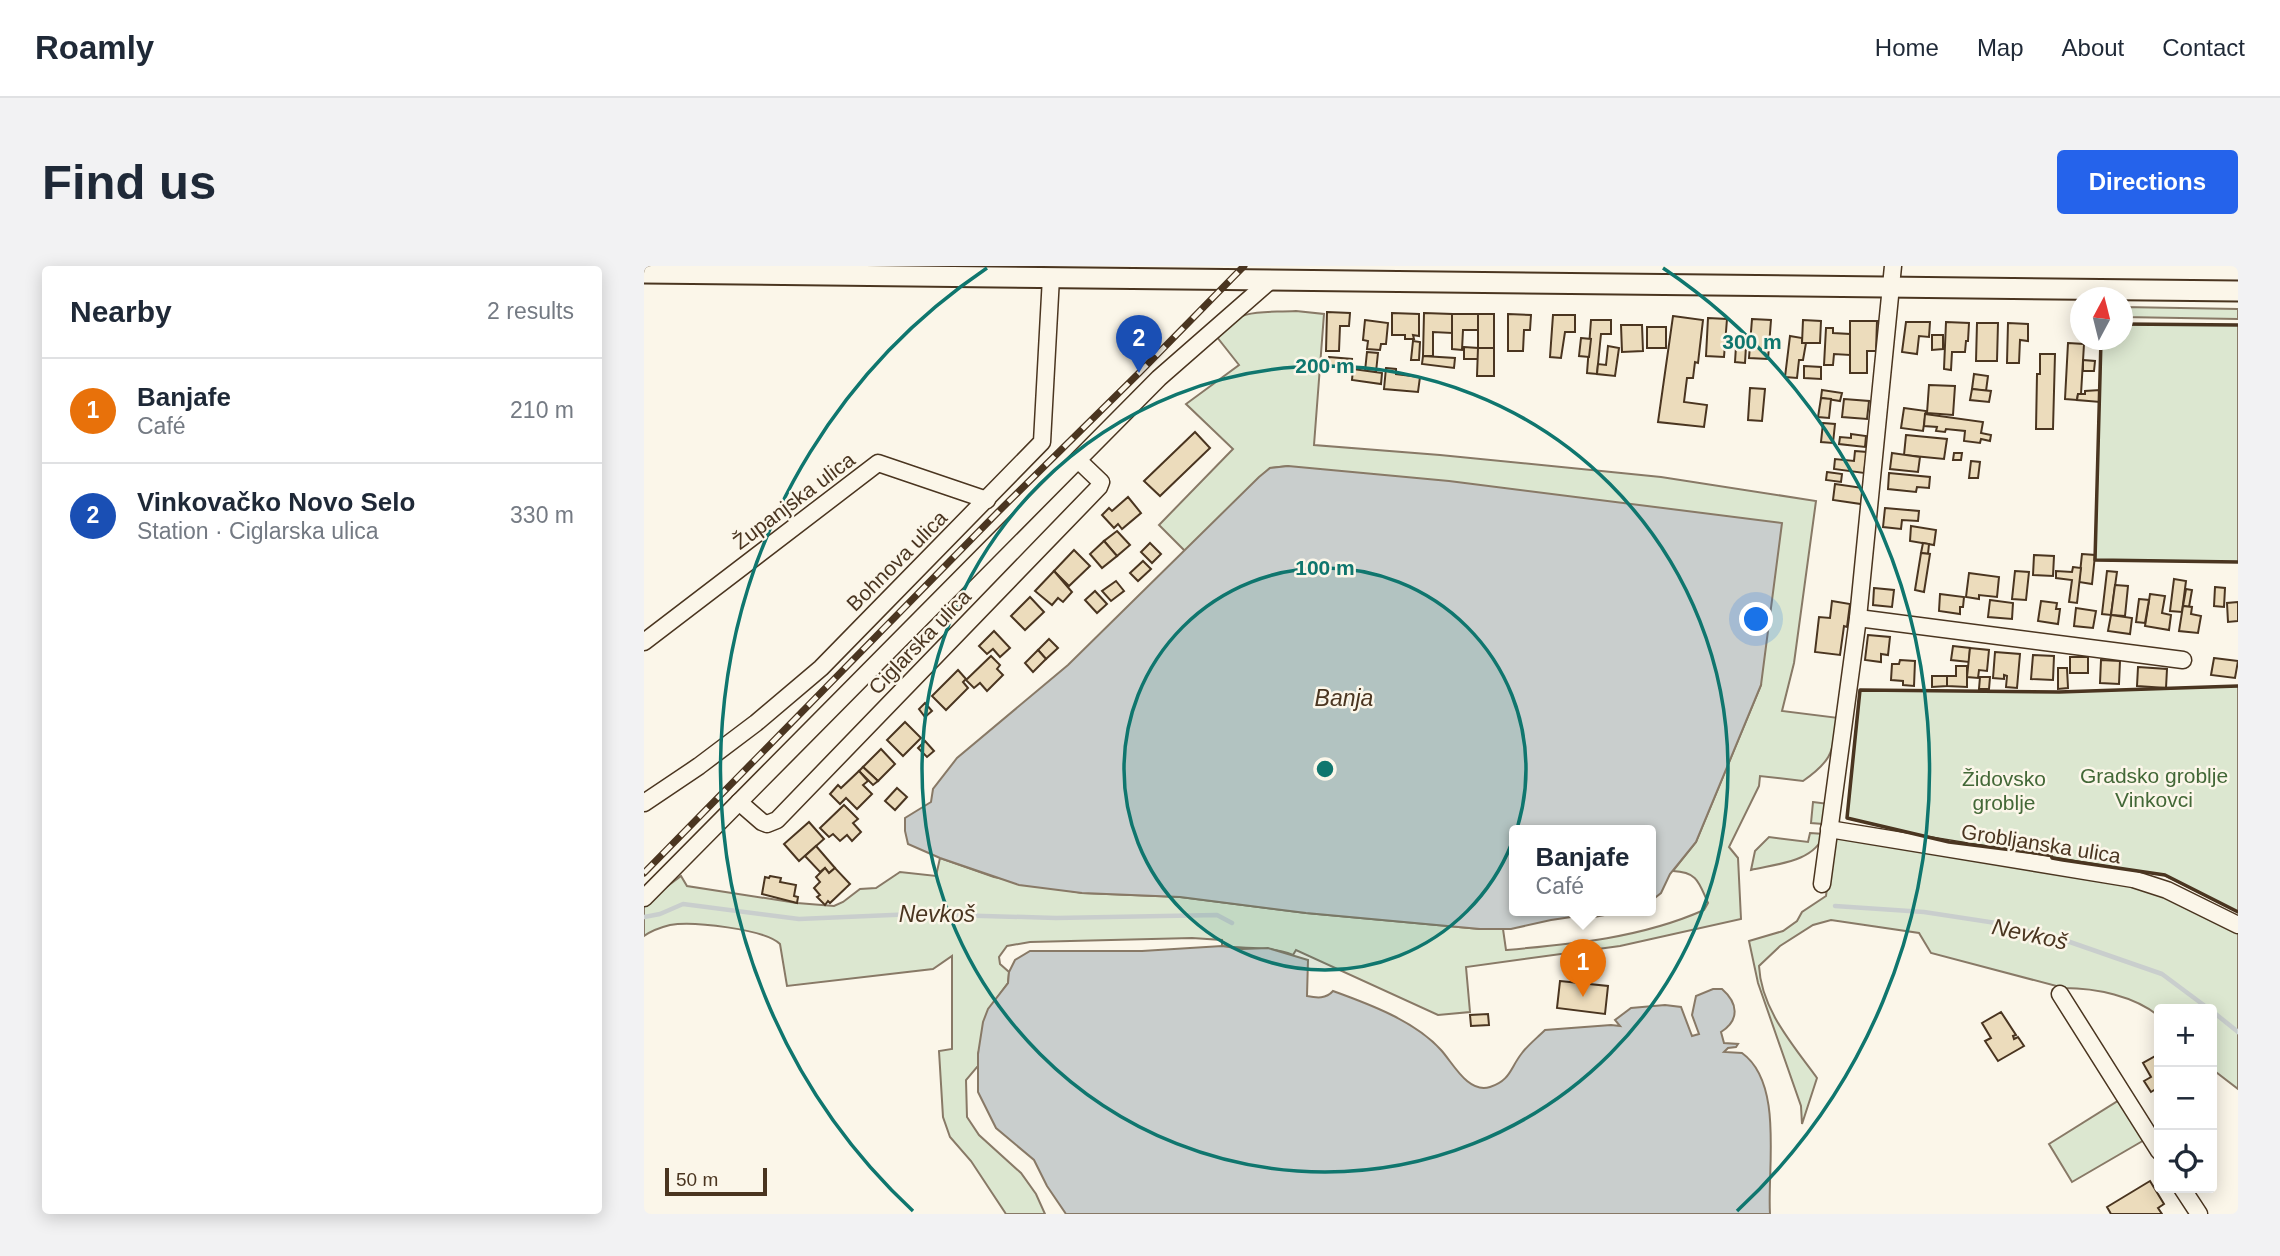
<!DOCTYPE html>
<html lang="en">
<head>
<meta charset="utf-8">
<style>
	:root { --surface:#fff; --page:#f2f2f3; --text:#1f2937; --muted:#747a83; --line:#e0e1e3; --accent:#2563eb }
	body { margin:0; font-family:Arial,sans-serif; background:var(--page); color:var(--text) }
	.controls { position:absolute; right:21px; bottom:21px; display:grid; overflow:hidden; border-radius:7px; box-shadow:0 4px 18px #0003 }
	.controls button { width:63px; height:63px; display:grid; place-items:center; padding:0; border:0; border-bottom:2px solid var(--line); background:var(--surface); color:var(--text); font:35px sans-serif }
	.compass { position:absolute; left:1426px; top:21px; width:63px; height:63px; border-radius:50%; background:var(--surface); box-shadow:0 4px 18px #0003; rotate:7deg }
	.scale { position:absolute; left:21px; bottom:18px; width:102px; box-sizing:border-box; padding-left:7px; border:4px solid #4a3520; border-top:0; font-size:19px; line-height:24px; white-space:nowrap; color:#4a3520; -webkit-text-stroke:5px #fbf6e9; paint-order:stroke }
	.you { position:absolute; left:1113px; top:354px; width:24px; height:24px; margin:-18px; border:5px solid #fff; border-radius:50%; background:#1a73e8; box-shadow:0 0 0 10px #1a73e833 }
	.badge { display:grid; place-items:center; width:46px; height:46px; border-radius:50%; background:var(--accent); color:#fff; font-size:23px; font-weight:700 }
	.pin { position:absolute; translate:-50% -58px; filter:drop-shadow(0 2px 4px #0008) }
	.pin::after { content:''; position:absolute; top:37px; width:24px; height:21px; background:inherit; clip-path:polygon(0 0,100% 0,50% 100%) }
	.popup { position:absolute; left:865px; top:559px; width:147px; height:91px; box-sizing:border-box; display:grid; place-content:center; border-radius:7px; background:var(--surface); filter:drop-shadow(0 2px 5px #0005); font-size:23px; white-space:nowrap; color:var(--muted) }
	.popup b { font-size:26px; color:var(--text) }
	.popup::after { content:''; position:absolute; left:50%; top:100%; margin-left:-14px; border:14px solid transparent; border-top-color:var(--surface) }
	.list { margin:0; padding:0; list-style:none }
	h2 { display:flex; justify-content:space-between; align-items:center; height:91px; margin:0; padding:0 28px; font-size:30px }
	h2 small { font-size:23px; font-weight:400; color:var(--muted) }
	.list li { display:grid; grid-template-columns:46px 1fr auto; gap:21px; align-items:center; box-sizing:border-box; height:105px; padding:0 28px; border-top:2px solid var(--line) }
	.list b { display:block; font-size:26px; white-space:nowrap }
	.list p { margin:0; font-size:23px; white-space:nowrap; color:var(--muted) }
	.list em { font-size:23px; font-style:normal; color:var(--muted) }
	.icon { flex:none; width:38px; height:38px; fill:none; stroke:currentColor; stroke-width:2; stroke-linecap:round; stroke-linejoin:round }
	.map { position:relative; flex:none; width:1594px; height:948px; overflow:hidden; border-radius:7px }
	header { display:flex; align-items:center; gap:42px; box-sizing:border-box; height:98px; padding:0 35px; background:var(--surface); border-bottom:2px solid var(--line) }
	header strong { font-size:33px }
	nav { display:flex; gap:38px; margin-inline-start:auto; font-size:24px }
	.intro { display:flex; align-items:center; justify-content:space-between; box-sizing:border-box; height:168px; padding:0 42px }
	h1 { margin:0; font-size:49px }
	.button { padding:18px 32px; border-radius:7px; background:var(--accent); color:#fff; font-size:24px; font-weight:700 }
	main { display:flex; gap:42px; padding:0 42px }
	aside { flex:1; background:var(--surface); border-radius:7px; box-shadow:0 4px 18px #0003 }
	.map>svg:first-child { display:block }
</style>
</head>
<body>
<header>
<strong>Roamly</strong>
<nav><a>Home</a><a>Map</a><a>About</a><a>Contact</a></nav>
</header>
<div class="intro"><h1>Find us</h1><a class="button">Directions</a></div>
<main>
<aside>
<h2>Nearby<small>2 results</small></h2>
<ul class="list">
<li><span class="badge" style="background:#e8710a">1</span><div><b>Banjafe</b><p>Café</p></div><em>210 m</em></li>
<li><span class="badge" style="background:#1a4fb4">2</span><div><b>Vinkovačko Novo Selo</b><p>Station · Ciglarska ulica</p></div><em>330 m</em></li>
</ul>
</aside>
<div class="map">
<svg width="1594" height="948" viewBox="0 0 1594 948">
	<rect width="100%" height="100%" fill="#fbf6e9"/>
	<!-- green -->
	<g fill="#dce7d0" stroke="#887966" stroke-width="2">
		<path d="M1479 41 1594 43V53L1479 51Z"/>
		<path d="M652 45 680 48 670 179 796 189 1017 211 1172 235 1150 397 1138 445 1195 452C1188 486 1189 494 1159 515L1116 510 1115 520 1085 581 1094 592 1097 653 976 680 822 701 826 746 794 749 652 684 649 689C626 680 602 683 578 680V674L548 672 386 676 363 680 355 691 356 698 365 706 364 717 353 732 334 788V800L322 814 323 851 335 869 377 907 392 928 401 948H362L327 895 306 871 299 851 295 785 308 783V690L289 703 143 720 136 678C121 663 48 655 26 659 18 661 7 665 0 670V641L9 631 37 610 43 620 153 637 190 640 199 636 216 623 232 622 256 606 292 610 296 592 350 611 438 627 536 631 662 647 836 663H859L862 684C929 678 997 672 1060 644L1064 637C1055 617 1054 606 1029 605L1052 576 1117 419 644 200 626 202 541 285 515 259 589 183 542 138 595 99 569 66C604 42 612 47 652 45Z"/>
		<path d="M1479 58 1594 59V296L1451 294 1457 74H1478Z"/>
		<path d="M1594 420V646L1520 609 1419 594 1408 592 1407 588 1305 576 1203 552 1216 424 1415 426Z"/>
		<path d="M1169 536 1185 538 1179 558 1167 557Z"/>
		<path d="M1166 567 1180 568C1171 596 1132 598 1107 604L1111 585 1125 571 1164 576Z"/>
		<path d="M1189 571 1487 617 1516 626 1594 664V823L1568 803V743H1515V750C1490 730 1452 722 1420 722L1287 687 1275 667 1187 654 1169 659 1136 680 1115 700C1117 743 1149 779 1173 812L1158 858 1157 840 1114 717 1105 675 1139 665 1153 655 1158 646 1182 630Z"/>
		<path d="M1477 833 1502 873 1428 916 1405 878Z"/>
	</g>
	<!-- water -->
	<g fill="#c9cecd" stroke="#887966" stroke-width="2">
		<path d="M644 200 805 215 1138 257 1117 419 1052 576 1026 608 1017 627 1007 635V565H871V645H982L950 651 934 650 907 654 867 663H836L662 647 536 631 438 627 375 619 296 592 264 578 261 565V552L287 536 289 523 313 492 424 399 615 211 626 202Z"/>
		<path d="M578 680 598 683 624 682 664 694 663 730C673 732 682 733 689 725 725 738 771 755 797 784 809 797 824 828 846 821 867 814 866 802 878 787 885 778 893 772 901 764L967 759 976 760 971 754 987 742 1021 739 1037 741 1048 770 1055 768 1048 749 1052 730 1069 723H1078C1094 737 1096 754 1077 766L1080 777 1094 778 1092 781 1084 782 1080 786 1098 787C1140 817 1123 903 1126 948H422L403 920 390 894 352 862 334 826V788L339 756 344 743 364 717 365 706 371 694 386 685H498Z"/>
	</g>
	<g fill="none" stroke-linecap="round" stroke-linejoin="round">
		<!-- stream -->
		<g stroke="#c9cecd" stroke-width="4.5">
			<path d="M1191 640 1280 646 1352 657 1423 675 1518 708 1565 743"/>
			<path d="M0 651 16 648 39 638 155 653 271 648 412 652 573 649 588 657"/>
			<path d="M1568 745 1594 766"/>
		</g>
	</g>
	<!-- building -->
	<g fill="#ecdcbc" stroke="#4a3520" stroke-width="2">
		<path d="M683 46 706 47 705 60H696L695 85H682Z"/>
		<path d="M748 47 775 48V70L769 69 770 73H761V69H748Z"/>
		<path d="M780 47 808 48V67L789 66V90H779Z"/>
		<path d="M808 48H834V64H819L818 84 808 83Z"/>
		<rect x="834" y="48" width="16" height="34"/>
		<path d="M864 48 887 49 886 64H880L879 85H864Z"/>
		<path d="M909 49H931V66H921L917 92 906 91Z"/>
		<path d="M1029 50 1059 54 1054 97 1051 96 1049 112H1043L1040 136 1063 139 1060 161 1014 156Z"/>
		<path d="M1064 52 1083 53 1080 91 1062 90Z"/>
		<path d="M1108 53 1127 54 1124 93 1105 92Z"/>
		<path d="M721 54 744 57 742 78H737L736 84 723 83 724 75 719 74Z"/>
		<path d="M947 54H967V68H957L953 108 943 107Z"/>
		<path d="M1159 54 1177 55 1176 77H1158Z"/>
		<path d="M1206 55H1233L1232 85H1223V107H1206Z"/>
		<path d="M1262 56H1286L1285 71 1275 70 1273 88 1258 86Z"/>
		<path d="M1302 56 1325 57 1324 75H1322L1321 86H1308L1307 104 1300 103Z"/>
		<path d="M1333 57H1354L1353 95H1332Z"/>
		<path d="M1364 57 1384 58V75L1376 74 1375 97H1363Z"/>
		<path d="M977 59H998L999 85 978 86Z"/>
		<rect x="1003" y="61" width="19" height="21"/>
		<path d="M1182 62H1189V67L1206 68V89L1190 88 1189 99H1180Z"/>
		<path d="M1288 69H1299V83L1288 84Z"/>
		<path d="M1146 70 1158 72V77H1162L1159 94H1155L1153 112 1141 111Z"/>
		<path d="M937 72 947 73 945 91 935 90Z"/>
		<path d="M769 75 776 76 775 94H767Z"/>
		<path d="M1424 77 1440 78 1437 128H1434L1433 134 1421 133Z"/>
		<path d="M964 80 975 82 971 110 953 108 954 98 962 99Z"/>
		<path d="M1092 80H1102L1101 97 1091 96Z"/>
		<path d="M820 81 834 82V93H820Z"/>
		<path d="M834 82H850V110H833Z"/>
		<path d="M723 86 734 87 732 106 721 105Z"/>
		<path d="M1396 88H1411L1409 163H1392L1393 108H1396Z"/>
		<path d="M779 90 811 92 810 102 778 98Z"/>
		<path d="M685 91 708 93 707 102 684 100Z"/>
		<path d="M1439 94 1451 95 1450 105H1439Z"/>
		<path d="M1160 100 1177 101V113L1160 112Z"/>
		<path d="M742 102 752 103V108L776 111 774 126 740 123Z"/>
		<path d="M709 103 738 107 737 118 708 114Z"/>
		<path d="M1330 108 1344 110 1342 125 1328 123Z"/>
		<path d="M1285 119 1311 120 1309 149 1283 147Z"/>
		<path d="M1106 122 1121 123 1118 155 1104 154Z"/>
		<path d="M1328 123 1347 125 1345 136 1326 134Z"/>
		<path d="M1178 124 1198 127 1196 135 1177 132Z"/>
		<path d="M1456 124V136L1433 134 1434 128H1441V125Z"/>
		<path d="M1177 132 1187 133 1185 152 1174 151Z"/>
		<path d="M1200 133 1225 135 1223 153 1198 151Z"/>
		<path d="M1260 142 1282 145 1279 165 1257 162Z"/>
		<path d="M1281 148 1339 156 1337 167 1347 169 1346 175 1337 173 1336 177 1320 175 1321 165 1302 163 1301 166 1292 165 1293 161 1280 160Z"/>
		<path d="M1179 157 1191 158 1189 177 1177 176Z"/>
		<path d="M551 166 566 182 516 230 500 215Z"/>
		<path d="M1207 168 1222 170 1221 181 1195 178 1196 171 1207 172Z"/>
		<path d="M1262 169 1303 173 1300 193 1260 189Z"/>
		<path d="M1211 185 1223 186 1220 207 1190 203 1191 193 1210 195Z"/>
		<path d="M1248 187 1276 191 1274 206 1246 203Z"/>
		<path d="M1310 187H1318L1317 194H1309Z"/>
		<path d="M1327 195 1336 196 1334 212H1325Z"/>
		<path d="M1183 206 1198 208 1197 216 1182 214Z"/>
		<path d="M1245 207 1286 211 1285 222 1273 221 1272 226 1244 223Z"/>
		<path d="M1191 218 1219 222 1217 238 1189 234Z"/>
		<path d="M484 231 497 247 478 263 474 258 470 262 458 249 465 242 468 245Z"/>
		<path d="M1241 242 1275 245 1274 255 1258 254 1257 263 1239 261Z"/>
		<path d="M1267 260 1292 264 1290 279 1266 275Z"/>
		<path d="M473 265 486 279 473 290 460 275Z"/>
		<path d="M460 275 473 290 458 302 446 288Z"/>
		<path d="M506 277 517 288 508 297 497 286Z"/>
		<path d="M1279 277 1285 278 1284 288 1277 287Z"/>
		<path d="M430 284 446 300 425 320 410 305Z"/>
		<path d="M1277 287 1286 288 1280 326 1271 324Z"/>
		<path d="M1438 288 1451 289 1448 318 1435 316Z"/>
		<path d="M1390 289 1410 290 1409 310 1389 309Z"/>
		<path d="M499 295 507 303 494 315 486 307Z"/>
		<path d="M1429 301 1437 302 1433 337 1425 336 1428 314 1412 312V305L1428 306Z"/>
		<path d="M410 305 428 326 419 336 414 332 408 339 391 325Z"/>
		<path d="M1371 305 1385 306 1382 334 1368 333Z"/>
		<path d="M1463 305 1473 306 1467 349 1458 348Z"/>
		<path d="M1325 307 1355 311 1353 331 1335 329V333L1322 331Z"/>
		<path d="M1530 313 1542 315 1538 346 1526 345Z"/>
		<path d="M472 315 480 325 467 335 458 325Z"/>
		<path d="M1471 319 1484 320 1481 350 1467 349Z"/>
		<path d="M1571 321 1581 322 1580 341 1570 340Z"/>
		<path d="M1230 322 1250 324 1248 341 1229 339Z"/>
		<path d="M1542 323 1548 324 1545 341 1539 340Z"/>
		<path d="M451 325 463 338 453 347 441 334Z"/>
		<path d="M1296 328 1320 331 1319 341H1316V348L1295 345Z"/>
		<path d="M1506 328 1521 330 1518 347 1527 349 1525 364 1501 360Z"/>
		<path d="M386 331 400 346 381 364 367 350Z"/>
		<path d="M1495 333 1505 334 1501 357 1492 356Z"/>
		<path d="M1346 334 1369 337 1368 353 1344 351Z"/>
		<path d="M1188 335 1206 338 1203 361 1200 360 1196 389 1171 386 1175 351 1186 352Z"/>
		<path d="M1397 335 1413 337 1412 343H1416L1414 358 1394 355Z"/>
		<path d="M1594 336V355L1584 356 1583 337Z"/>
		<path d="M1539 340 1548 341 1547 348 1557 350 1554 367 1535 365Z"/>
		<path d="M1432 342 1452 345 1449 362 1430 360Z"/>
		<path d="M1467 349 1488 352 1486 368 1464 365Z"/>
		<path d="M350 365 366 382 356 391 349 383 343 388 335 380Z"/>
		<path d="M1224 369 1246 371 1244 389 1237 388V396L1221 394Z"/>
		<path d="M405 373 414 382 402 393 394 384Z"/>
		<path d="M1309 380 1326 382 1325 396 1307 394Z"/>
		<path d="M1326 382 1345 384 1343 405 1335 404 1334 412 1323 411Z"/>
		<path d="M394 384 402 393 389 406 381 397Z"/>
		<path d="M1351 386 1376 388 1373 422 1362 421 1363 410 1360 409V413L1349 412Z"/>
		<path d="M1389 389 1410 390 1409 414 1387 413Z"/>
		<path d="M347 390 356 399 353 403 359 409 343 425 336 417 330 422 322 414Z"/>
		<rect x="1426" y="391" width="18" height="16"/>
		<path d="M1570 392 1594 395 1591 412 1567 409Z"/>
		<path d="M1256 394 1271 395 1270 420 1259 419V415L1247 414 1248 398H1255Z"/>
		<path d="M1457 394 1476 395 1475 418 1456 417Z"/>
		<path d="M1312 400H1323V421L1303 420V410H1312Z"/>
		<path d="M1494 401 1523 403 1522 422 1493 420Z"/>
		<path d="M1414 402H1423L1424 422 1414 423Z"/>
		<path d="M314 404 322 413 319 416 324 422 302 444 288 430Z"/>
		<path d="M1288 410H1303V420L1288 421Z"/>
		<path d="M1336 411H1346L1345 423H1335Z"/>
		<path d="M281 437 288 445 281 451 275 443Z"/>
		<path d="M261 456 277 472 259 490 243 474Z"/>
		<path d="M281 475 290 485 283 491 274 482Z"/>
		<path d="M237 483 251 498 234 515 219 501Z"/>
		<path d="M219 501 234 515 229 519 215 505Z"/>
		<path d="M215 505 224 515 219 519 228 528 213 543 202 532 196 538 186 528 194 519 197 522Z"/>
		<path d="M253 522 263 531 251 544 241 535Z"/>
		<path d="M200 539 214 553 209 557 217 566 208 575 203 569 196 575 189 568 185 571 176 562Z"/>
		<path d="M165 556 180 573 155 595 140 578Z"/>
		<path d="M172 580 191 602 185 607 181 602 176 606 161 590Z"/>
		<path d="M181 602 185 607 191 602 206 618 186 637 184 635 181 639 173 631 176 629 170 622 176 616 172 611Z"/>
		<path d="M126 610 137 612 136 616 152 619 150 630 154 631 153 637 118 628 121 611 125 612Z"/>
		<path d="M916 715 964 720 961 748 913 742Z"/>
		<path d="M1357 746 1372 769 1369 770 1370 773 1374 771 1380 780 1354 795 1341 775 1347 772 1338 757Z"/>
		<path d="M844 748 845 759 827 760 826 749Z"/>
		<path d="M1515 788V821L1507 826 1500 815 1507 811 1499 797Z"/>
		<path d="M1506 915 1520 938 1514 942 1518 948H1467L1463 941Z"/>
	</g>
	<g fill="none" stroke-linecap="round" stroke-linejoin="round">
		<!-- minor casing -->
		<g stroke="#4a3520" stroke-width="19">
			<g id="minor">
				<path d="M1214 352 1539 394"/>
				<path d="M0 376 234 197 343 234"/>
				<path d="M95 536 118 556 123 558 133 554 455 221 457 216 434 194"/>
				<path d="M0 537 55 500 112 457 177 402 398 176 407 11"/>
				<path d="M1185 563 1489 613 1523 624 1594 659"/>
				<path d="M1178 618 1214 352 1249 0"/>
				<path d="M0 632 515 112 627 14"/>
				<path d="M1416 728 1515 885"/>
				<path d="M1538 922 1555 948"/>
			</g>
		</g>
		<!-- major casing -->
		<g stroke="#4a3520" stroke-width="23">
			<path id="major" d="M0 7 1594 25"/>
		</g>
		<!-- minor -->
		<use href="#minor" stroke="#fbf6e9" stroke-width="16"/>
		<!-- major -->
		<use href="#major" stroke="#fbf6e9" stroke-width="19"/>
		<!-- rail casing -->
		<g stroke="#4a3520" stroke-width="7">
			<path id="rail" d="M0 607 354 246 495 107 600 0"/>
		</g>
		<!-- rail -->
		<use href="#rail" stroke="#fbf6e9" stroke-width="4.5" stroke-dasharray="13" stroke-linecap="butt"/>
		<!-- wall -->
		<g stroke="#4a3520" stroke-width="3.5">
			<path d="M1478 58 1594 59"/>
			<path d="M1457 74 1451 294 1594 296"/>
			<path d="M1594 420 1415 426 1216 424 1203 552 1305 576 1407 589 1408 592 1419 594 1521 609 1594 646"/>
		</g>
	</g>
	<!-- distance rings -->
	<circle cx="681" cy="503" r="201" fill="#0f766e" fill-opacity=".12"/>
	<g fill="none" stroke="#0f766e" stroke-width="3.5">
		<circle cx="681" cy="503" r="201"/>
		<circle cx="681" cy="503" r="403"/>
		<path d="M269 945A604 604 0 0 1 343 2M1019 2A604 604 0 0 1 1093 945"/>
	</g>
	<g text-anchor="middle" stroke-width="5" stroke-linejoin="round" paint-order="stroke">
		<!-- street labels -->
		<g font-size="21" fill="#4a3520" stroke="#fbf6e9">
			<text transform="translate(150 235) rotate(-37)" y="7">Županjska ulica</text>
			<text transform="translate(253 295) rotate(-45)" y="7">Bohnova ulica</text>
			<text transform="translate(276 376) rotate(-46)" y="7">Ciglarska ulica</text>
			<text transform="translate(1397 578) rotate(9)" y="7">Grobljanska ulica</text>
		</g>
		<!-- park labels -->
		<g font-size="21" fill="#436837" stroke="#fbf6e9">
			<text x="1510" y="517">Gradsko groblje<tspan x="1510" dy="24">Vinkovci</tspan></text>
			<text x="1360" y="520">Židovsko<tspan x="1360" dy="24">groblje</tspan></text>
		</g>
		<!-- water labels -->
		<g font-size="23" font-style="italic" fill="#4a3520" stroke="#fbf6e9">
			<text x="700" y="440">Banja</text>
			<text x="293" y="656">Nevkoš</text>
			<text transform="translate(1386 668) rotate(12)" y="8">Nevkoš</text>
		</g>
	</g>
	<circle cx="681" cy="503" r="10" fill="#0f766e" stroke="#fbf6e9" stroke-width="3.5"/>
	<g font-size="21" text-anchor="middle" font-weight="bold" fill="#0f766e" stroke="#fbf6e9" stroke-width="5" stroke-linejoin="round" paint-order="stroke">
		<text x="1108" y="83">300 m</text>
		<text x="681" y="107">200 m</text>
		<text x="681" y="309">100 m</text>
	</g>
</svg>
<div class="controls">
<button>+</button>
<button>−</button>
<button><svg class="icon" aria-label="locate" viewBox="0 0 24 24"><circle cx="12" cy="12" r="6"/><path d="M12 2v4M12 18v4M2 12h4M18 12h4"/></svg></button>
</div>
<svg class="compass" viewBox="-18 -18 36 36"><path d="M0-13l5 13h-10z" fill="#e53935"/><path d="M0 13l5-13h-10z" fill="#747a83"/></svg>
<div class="scale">50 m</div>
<div class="you"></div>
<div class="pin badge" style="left:939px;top:731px;background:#e8710a">1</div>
<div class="popup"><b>Banjafe</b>Café</div>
<div class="pin badge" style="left:495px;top:107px;background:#1a4fb4">2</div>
</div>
</main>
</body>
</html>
